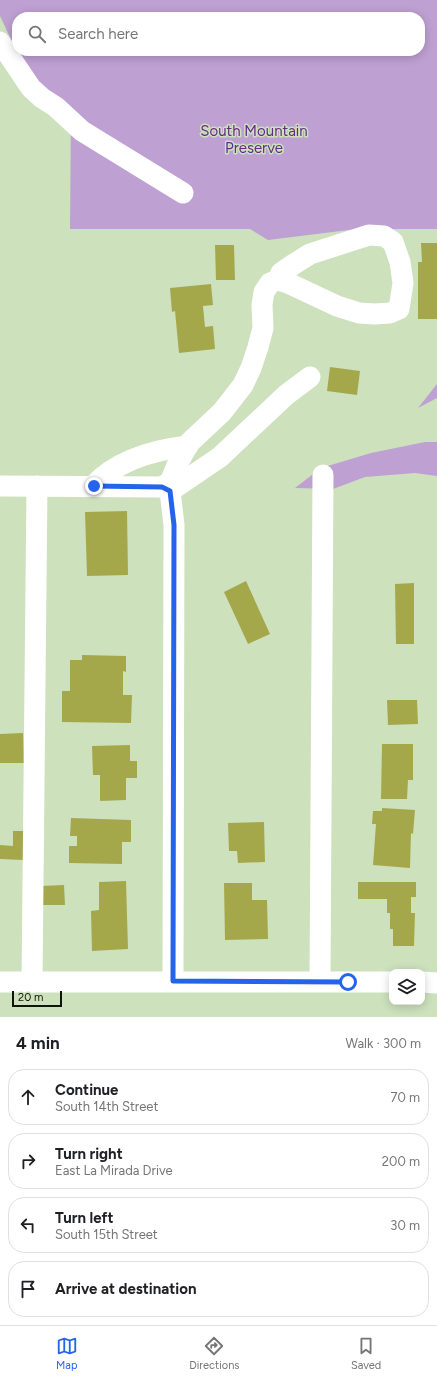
<!DOCTYPE html>
<html lang="en">
<head>
<meta charset="utf-8">
<style>
	:root { --surface:#fff; --page:#f6f6f6; --text:#202124; --muted:#757577; --line:#e0e0e0; --accent:#2563eb }
	body { margin:0; font-family:Figtree,sans-serif; background:var(--page); color:var(--text) }
	.controls { position:absolute; right:12px; bottom:12px; display:grid; overflow:hidden; border-radius:8px; box-shadow:0 2px 10px #0003 }
	.controls button { width:36px; height:36px; display:grid; place-items:center; padding:0; border:0; border-bottom:1px solid var(--line); background:var(--surface); color:var(--text); font:20px sans-serif }
	.scale { position:absolute; left:12px; bottom:10px; width:50px; box-sizing:border-box; padding-left:4px; border:2px solid #0f1609; border-top:0; font-size:11px; line-height:14px; white-space:nowrap; color:#0f1609; -webkit-text-stroke:3px #cde1bd; paint-order:stroke }
	.stop { position:absolute; width:12px; height:12px; margin:-9px; border:3px solid #2563eb; border-radius:50%; background:#fff }
	.stop.end { background:#2563eb; border-color:#fff; box-shadow:0 1px 4px #0008 }
	.list { margin:0; padding:0; list-style:none }
	h2 { display:flex; justify-content:space-between; align-items:center; height:52px; margin:0; padding:0 16px; font-size:17px }
	h2 small { font-size:13px; font-weight:400; color:var(--muted) }
	.list li { display:grid; grid-template-columns:26px 1fr auto; gap:12px; align-items:center; box-sizing:border-box; height:56px; margin:0 8px 8px; padding:0 8px; border:1px solid var(--line); border-radius:16px }
	.list b { display:block; font-size:15px; white-space:nowrap }
	.list p { margin:0; font-size:13px; white-space:nowrap; color:var(--muted) }
	.list em { font-size:13px; font-style:normal; color:var(--muted) }
	.icon { flex:none; width:22px; height:22px; fill:none; stroke:currentColor; stroke-width:2; stroke-linecap:round; stroke-linejoin:round }
	.map { position:relative; flex:none; width:437px; height:1017px; overflow:hidden }
	.search { position:absolute; background:var(--surface); box-shadow:0 2px 10px #0003; left:12px; right:12px; top:12px; height:44px; display:flex; align-items:center; gap:10px; box-sizing:border-box; padding:0 14px; border-radius:16px; color:var(--muted); font-size:15px }
	.sheet { height:308px; background:var(--surface) }
	nav { display:flex; justify-content:space-around; align-items:center; box-sizing:border-box; height:56px; border-top:1px solid var(--line); background:var(--surface); font-size:11px; color:var(--muted) }
	nav a { display:grid; justify-items:center; gap:2px }
	nav .on { color:var(--accent) }
	.map>svg:first-child { display:block }
</style>
</head>
<body>
<div class="map">
<svg width="437" height="1017" viewBox="0 0 437 1017">
	<rect width="100%" height="100%" fill="#cde1bd"/>
	<!-- green -->
	<g fill="#bea0d2" fill-rule="evenodd">
		<path d="M0 0H437V229H357L268 240 250 229H70L71 113 40 89 17 52 0 16ZM17 17H420V51H17Z"/>
		<path d="M437 384V398L418 408Z"/>
		<path d="M425 442H437V476L415 473 365 477 333 489 295 488 321 468 371 453Z"/>
	</g>
	<!-- building -->
	<g fill="#a4a84b">
		<path d="M421 243H437V319H418V262H422Z"/>
		<path d="M215 245H234L235 280H216Z"/>
		<path d="M211 284 213 305 203 306 205 327 213 326 215 349 179 353 175 311 172 312 170 288Z"/>
		<path d="M330 367 360 371 357 395 327 391Z"/>
		<path d="M127 511 128 575 87 576 85 512Z"/>
		<path d="M246 581 270 634 248 644 224 592Z"/>
		<path d="M414 583V644H396L395 584Z"/>
		<path d="M82 655 126 656V672L123 671V695H132L131 723 62 722V691H70V660H82Z"/>
		<path d="M387 700H417L418 724 388 725Z"/>
		<path d="M23 733 24 763H0V734Z"/>
		<path d="M382 744H413V780H408L407 799H381Z"/>
		<path d="M130 745V761H137V778H126V800L100 801V775H93L92 746Z"/>
		<path d="M382 808 415 810 413 834 411 833 410 868 373 865 376 824H372L373 811H382Z"/>
		<path d="M71 818 131 820V842H122V864L69 863V846H77V836H70Z"/>
		<path d="M264 822 265 862 238 863 237 851H229L228 823Z"/>
		<path d="M13 831H24L23 860 0 859V845L13 846Z"/>
		<path d="M126 881 128 949 92 951 91 911 99 910V882Z"/>
		<path d="M358 882H416V897H411V913H415L414 946H393V929H390V913H387V899H358Z"/>
		<path d="M224 883H252V900H267L268 939 225 940Z"/>
		<path d="M64 885 65 905H41V886Z"/>
	</g>
	<g fill="none" stroke-linecap="round" stroke-linejoin="round">
		<!-- minor -->
		<g stroke="#fff" stroke-width="21">
			<path d="M0 42 31 88 42 98 56 107 82 131 183 193"/>
			<path d="M0 486 162 487 170 491"/>
			<path d="M93 486C117 460 153 450 188 446"/>
			<path d="M162 487 170 482 178 463 189 443 222 412 243 385 251 368 258 347 263 328 262 305 264 292 270 283 278 280 288 283 337 306 359 313 375 314 390 313 399 309 403 283 400 262 393 242 384 236 369 235 310 254 294 264 281 273 278 280"/>
			<path d="M170 491 174 525 173 981"/>
			<path d="M170 491 220 457 286 395 310 377"/>
			<path d="M320 981 323 475"/>
			<path d="M0 982H392"/>
			<path d="M32 982 37 486"/>
			<path d="M422 982 437 983"/>
		</g>
	</g>
	<g fill="none" stroke-linecap="round" stroke-linejoin="round">
		<!-- route -->
		<path stroke="#2563eb" stroke-width="5" d="M94 486 162 487 170 491 174 525 173 981 348 982"/>
	</g>
	<g text-anchor="middle" stroke-width="3" stroke-linejoin="round" paint-order="stroke">
		<!-- park labels -->
		<g font-size="15" fill="#652b84" stroke="#cde1bd">
			<text x="254" y="136">South Mountain<tspan x="254" dy="17">Preserve</tspan></text>
		</g>
	</g>
</svg>
<div class="controls">
<button><svg class="icon" aria-label="layers" viewBox="0 0 24 24"><path d="M12 4l9 5-9 5-9-5zM3 14l9 5 9-5"/></svg></button>
</div>
<div class="scale">20 m</div>
<div class="stop" style="left:348px;top:982px"></div>
<div class="stop end" style="left:94px;top:486px"></div>
<div class="search"><svg class="icon" aria-label="search" viewBox="0 0 24 24"><circle cx="10" cy="10" r="6"/><path d="M15 15l6 6"/></svg>Search here</div>
</div>
<section class="sheet">
<h2>4 min<small>Walk · 300 m</small></h2>
<ul class="list">
<li><svg class="icon" aria-label="ahead" viewBox="0 0 24 24"><path d="M12 20V5M6 11l6-6 6 6"/></svg><div><b>Continue</b><p>South 14th Street</p></div><em>70 m</em></li>
<li><svg class="icon" aria-label="right" viewBox="0 0 24 24"><path d="M7 20v-9h11M14 6l5 5-5 5"/></svg><div><b>Turn right</b><p>East La Mirada Drive</p></div><em>200 m</em></li>
<li><svg class="icon" aria-label="left" viewBox="0 0 24 24"><path d="M17 20v-9H6M10 6l-5 5 5 5"/></svg><div><b>Turn left</b><p>South 15th Street</p></div><em>30 m</em></li>
<li><svg class="icon" aria-label="arrive" viewBox="0 0 24 24"><path d="M6 21V4h12l-3 4 3 4H6"/></svg><div><b>Arrive at destination</b></div></li>
</ul>
</section>
<nav>
<a class="on"><svg class="icon" aria-label="map" viewBox="0 0 24 24"><path d="M3 6l6-2 6 2 6-2v14l-6 2-6-2-6 2zM9 4v14M15 6v14"/></svg>Map</a>
<a><svg class="icon" aria-label="directions" viewBox="0 0 24 24"><path d="M12 3l9 9-9 9-9-9zM9 14v-3h6M13 9l2 2-2 2"/></svg>Directions</a>
<a><svg class="icon" aria-label="saved" viewBox="0 0 24 24"><path d="M7 4h10v16l-5-4-5 4z"/></svg>Saved</a>
</nav>
</body>
</html>
